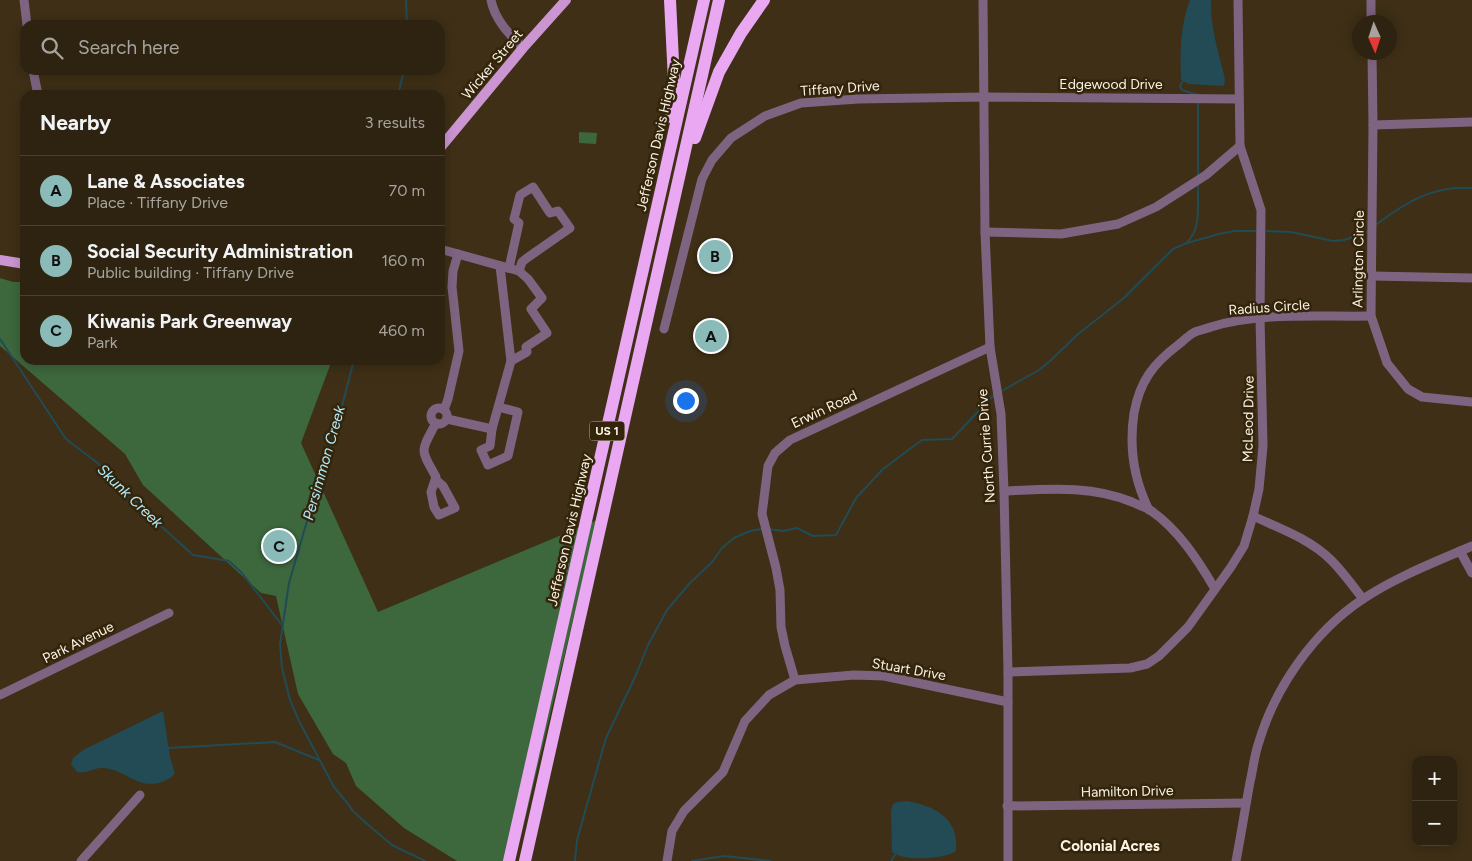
<!DOCTYPE html>
<html lang="en">
<head>
<meta charset="utf-8">
<style>
	:root { --surface:#2e2310; --page:#362b19; --text:#f1f3f6; --muted:#a7a49f; --line:#494030; --accent:#8bbbb9 }
	body { margin:0; font-family:Figtree,sans-serif; background:var(--page); color:var(--text) }
	.controls { position:absolute; right:15px; bottom:15px; display:grid; overflow:hidden; border-radius:10px; box-shadow:0 2px 12px #0003 }
	.controls button { width:45px; height:45px; display:grid; place-items:center; padding:0; border:0; border-bottom:1px solid var(--line); background:var(--surface); color:var(--text); font:25px sans-serif }
	.compass { position:absolute; left:1352px; top:15px; width:45px; height:45px; border-radius:50%; background:var(--surface); box-shadow:0 2px 12px #0003; rotate:177deg }
	.you { position:absolute; left:685px; top:400px; width:18px; height:18px; margin:-12px; border:4px solid #fff; border-radius:50%; background:#1a73e8; box-shadow:0 0 0 8px #1a73e833 }
	.badge { display:grid; place-items:center; width:32px; height:32px; border-radius:50%; background:var(--accent); color:#111; font-size:16px; font-weight:700 }
	.pin { position:absolute; translate:-50% -50%; border:2px solid #fff; box-shadow:0 1px 5px #0006 }
	.list { margin:0; padding:0; list-style:none }
	h2 { display:flex; justify-content:space-between; align-items:center; height:65px; margin:0; padding:0 20px; font-size:21px }
	h2 small { font-size:16px; font-weight:400; color:var(--muted) }
	.list li { display:grid; grid-template-columns:32px 1fr auto; gap:15px; align-items:center; box-sizing:border-box; height:70px; padding:0 20px; border-top:1px solid var(--line) }
	.list b { display:block; font-size:19px; white-space:nowrap }
	.list p { margin:0; font-size:16px; white-space:nowrap; color:var(--muted) }
	.list em { font-size:16px; font-style:normal; color:var(--muted) }
	.icon { flex:none; width:28px; height:28px; fill:none; stroke:currentColor; stroke-width:2; stroke-linecap:round; stroke-linejoin:round }
	.map { position:relative; flex:none; width:1472px; height:861px; overflow:hidden }
	.search { position:absolute; background:var(--surface); box-shadow:0 2px 12px #0003; left:20px; top:20px; width:425px; height:55px; display:flex; align-items:center; gap:12px; box-sizing:border-box; padding:0 18px; border-radius:15px; color:var(--muted); font-size:19px }
	.panel { position:absolute; background:var(--surface); box-shadow:0 2px 12px #0003; left:20px; top:90px; width:425px; height:275px; border-radius:15px }
	.map>svg:first-child { display:block }
</style>
</head>
<body>
<div class="map">
<svg width="1472" height="861" viewBox="0 0 1472 861">
	<rect width="100%" height="100%" fill="#3e2f16"/>
	<!-- green -->
	<g fill="#3d673d">
		<path d="M579 132 597 133 596 144 579 143Z"/>
		<path d="M0 278 13 282H25V360H332L301 443 378 612 597 520 515 861H457L404 828 356 786 346 763 333 754 298 694 276 596 261 593 143 485 125 454 0 346Z"/>
	</g>
	<!-- water -->
	<g fill="#224b56">
		<path d="M1190 0H1211C1210 28 1219 53 1225 79L1224 86 1189 84 1181 80C1180 53 1180 25 1190 0Z"/>
		<path d="M163 711 170 757 175 773C171 778 167 780 162 782 137 790 125 769 103 768 94 767 87 774 77 772L71 764 73 758 83 750Z"/>
		<path d="M908 801C936 807 959 818 956 851 942 860 902 861 892 852L891 811 893 804 897 802Z"/>
	</g>
	<g fill="none" stroke-linecap="round" stroke-linejoin="round">
		<!-- stream -->
		<g stroke="#224b56" stroke-width="2">
			<path d="M406 0 407 25"/>
			<path d="M1183 81 1180 86 1182 90 1198 95"/>
			<path d="M398 95 404 70"/>
			<path d="M1198 178V102"/>
			<path d="M1377 224C1406 202 1434 185 1472 188"/>
			<path d="M1267 231 1291 232 1333 241 1344 240 1367 232"/>
			<path d="M1187 242C1202 229 1197 203 1198 185"/>
			<path d="M0 339 66 439 112 474 141 508 193 555 229 561 242 573 281 624"/>
			<path d="M354 360 335 433 307 521 289 583 280 644 282 668 290 700 299 721 334 787 349 805 352 810 367 824 392 845 425 861"/>
			<path d="M1000 392 1039 370 1050 361 1077 335 1125 297 1173 249 1187 243 1219 234 1235 231H1256"/>
			<path d="M769 529 783 531 797 528 813 536 836 535 856 498 883 469 922 440 952 439 994 395"/>
			<path d="M168 748 275 742 319 760"/>
			<path d="M575 861 577 840 606 738 636 675 648 645 667 610 690 583 713 561 722 548 734 538 750 531 762 529"/>
			<path d="M692 861 724 856 770 861"/>
			<path d="M891 861 895 855"/>
		</g>
		<!-- minor -->
		<g stroke="#7f6482" stroke-width="9">
			<path d="M24 0 27 25"/>
			<path d="M491 0C495 20 509 34 523 48"/>
			<path d="M983 0 985 232 990 347 1001 414 1004 491 1008 672V861"/>
			<path d="M1371 0V22"/>
			<path d="M1372 52 1373 125 1371 316 1387 363 1408 389 1422 397 1472 402"/>
			<path d="M33 70 38 95"/>
			<path d="M1373 125 1472 122"/>
			<path d="M985 232 1061 234 1118 224 1156 207 1206 175 1240 146"/>
			<path d="M440 249 519 271 528 279 542 298 531 309 547 333 526 347 527 352 511 361"/>
			<path d="M509 268 519 223 514 219 520 195 533 187 550 213 558 211 570 228 527 258 522 262 519 271"/>
			<path d="M1372 276 1472 278"/>
			<path d="M664 329 702 179 712 160 731 138 765 116 801 103 858 99 984 97 1239 99"/>
			<path d="M498 407 518 412 508 456 488 465 481 450 490 446 492 429 511 361 500 266"/>
			<circle cx="439" cy="416" r="8"/>
			<path d="M444 410 448 399 459 351 452 287 453 271 458 254"/>
			<path d="M447 419 492 429"/>
			<path d="M436 480 443 486 455 508 439 515 434 507 431 492 436 477C420 448 420 453 436 423"/>
			<path d="M1004 491C1048 489 1092 485 1132 502 1138 505 1145 507 1150 510 1178 529 1198 560 1215 589"/>
			<path d="M1149 510C1134 480 1129 446 1134 413 1140 381 1153 364 1178 345 1183 341 1188 336 1193 333 1198 330 1206 329 1211 327 1258 312 1321 317 1371 316"/>
			<path d="M1253 516C1279 528 1310 539 1331 560 1343 572 1353 586 1363 599"/>
			<path d="M1460 551 1472 573"/>
			<path d="M1008 672 1130 668 1147 664 1159 656 1188 627 1231 567 1244 546 1253 516 1259 489 1263 446 1260 318 1261 210 1240 146 1238 0"/>
			<path d="M795 680 785 646 781 627 780 590 776 568 762 514 768 466 775 453 790 440 990 347"/>
			<path d="M0 695 169 613"/>
			<path d="M1007 806 1246 803"/>
			<path d="M81 861 140 795"/>
			<path d="M667 861 672 831 684 811 723 772 745 721 769 695 795 680 854 675 884 676 1008 702"/>
			<path d="M1236 861C1241 835 1245 809 1250 782 1253 770 1254 757 1258 745 1274 689 1313 632 1363 599 1396 577 1435 562 1472 546"/>
		</g>
		<!-- major -->
		<g stroke="#cb95d2" stroke-width="10">
			<path d="M440 148 523 48 566 0"/>
			<path d="M0 260 25 264"/>
		</g>
		<!-- highway -->
		<g stroke="#eaa8f2" stroke-width="12">
			<path d="M670 0 674 81 671 117"/>
			<path d="M695 138 719 72 741 33 764 0"/>
			<path d="M509 861 704 0"/>
			<path d="M525 861 719 0"/>
		</g>
	</g>
	<g text-anchor="middle" stroke-width="5" stroke-linejoin="round" paint-order="stroke">
		<!-- shield labels -->
		<rect fill="#33250c" stroke="#c0b5a3" stroke-width="1" x="589.5" y="421.5" width="35" height="19" rx="4"/>
		<g font-size="12" font-weight="bold" fill="#fcf3e4">
			<text x="607" y="435">US 1</text>
		</g>
		<!-- street labels -->
		<g font-size="14" fill="#fcf3e4" stroke="#33250c">
			<text transform="translate(492 64) rotate(-50)" y="5">Wicker Street</text>
			<text x="1111" y="89">Edgewood Drive</text>
			<text transform="translate(840 88) rotate(-4)" y="5">Tiffany Drive</text>
			<text transform="translate(658 135) rotate(-77)" y="5">Jefferson Davis Highway</text>
			<text transform="translate(1358 259) rotate(-89)" y="5">Arlington Circle</text>
			<text transform="translate(1269 307) rotate(-4)" y="5">Radius Circle</text>
			<text transform="translate(824 409) rotate(-25)" y="5">Erwin Road</text>
			<text transform="translate(1248 419) rotate(-89)" y="5">McLeod Drive</text>
			<text transform="translate(986 446) rotate(-94)" y="5">North Currie Drive</text>
			<text transform="translate(569 530) rotate(-77)" y="5">Jefferson Davis Highway</text>
			<text transform="translate(78 642) rotate(-26)" y="5">Park Avenue</text>
			<text transform="translate(909 669) rotate(10)" y="5">Stuart Drive</text>
			<text transform="translate(1127 791) rotate(-1)" y="5">Hamilton Drive</text>
		</g>
		<!-- water labels -->
		<g font-size="15" font-style="italic" fill="#b3ebfc" stroke="#33250c">
			<text transform="translate(324 463) rotate(-74)" y="5">Persimmon Creek</text>
			<text transform="translate(130 496) rotate(44)" y="5">Skunk Creek</text>
		</g>
		<!-- neighbourhood labels -->
		<g font-size="15" font-weight="bold" fill="#fcf3e4" stroke="#33250c">
			<text x="1110" y="851">Colonial Acres</text>
		</g>
	</g>
</svg>
<div class="controls">
<button>+</button>
<button>−</button>
</div>
<svg class="compass" viewBox="-18 -18 36 36"><path d="M0-13l5 13h-10z" fill="#e53935"/><path d="M0 13l5-13h-10z" fill="#a7a49f"/></svg>
<div class="you"></div>
<div class="pin badge" style="left:711px;top:336px">A</div>
<div class="pin badge" style="left:715px;top:256px">B</div>
<div class="pin badge" style="left:279px;top:546px">C</div>
<div class="search"><svg class="icon" aria-label="search" viewBox="0 0 24 24"><circle cx="10" cy="10" r="6"/><path d="M15 15l6 6"/></svg>Search here</div>
<section class="panel">
<h2>Nearby<small>3 results</small></h2>
<ul class="list">
<li><span class="badge">A</span><div><b>Lane &amp; Associates</b><p>Place · Tiffany Drive</p></div><em>70 m</em></li>
<li><span class="badge">B</span><div><b>Social Security Administration</b><p>Public building · Tiffany Drive</p></div><em>160 m</em></li>
<li><span class="badge">C</span><div><b>Kiwanis Park Greenway</b><p>Park</p></div><em>460 m</em></li>
</ul>
</section>
</div>
</body>
</html>
